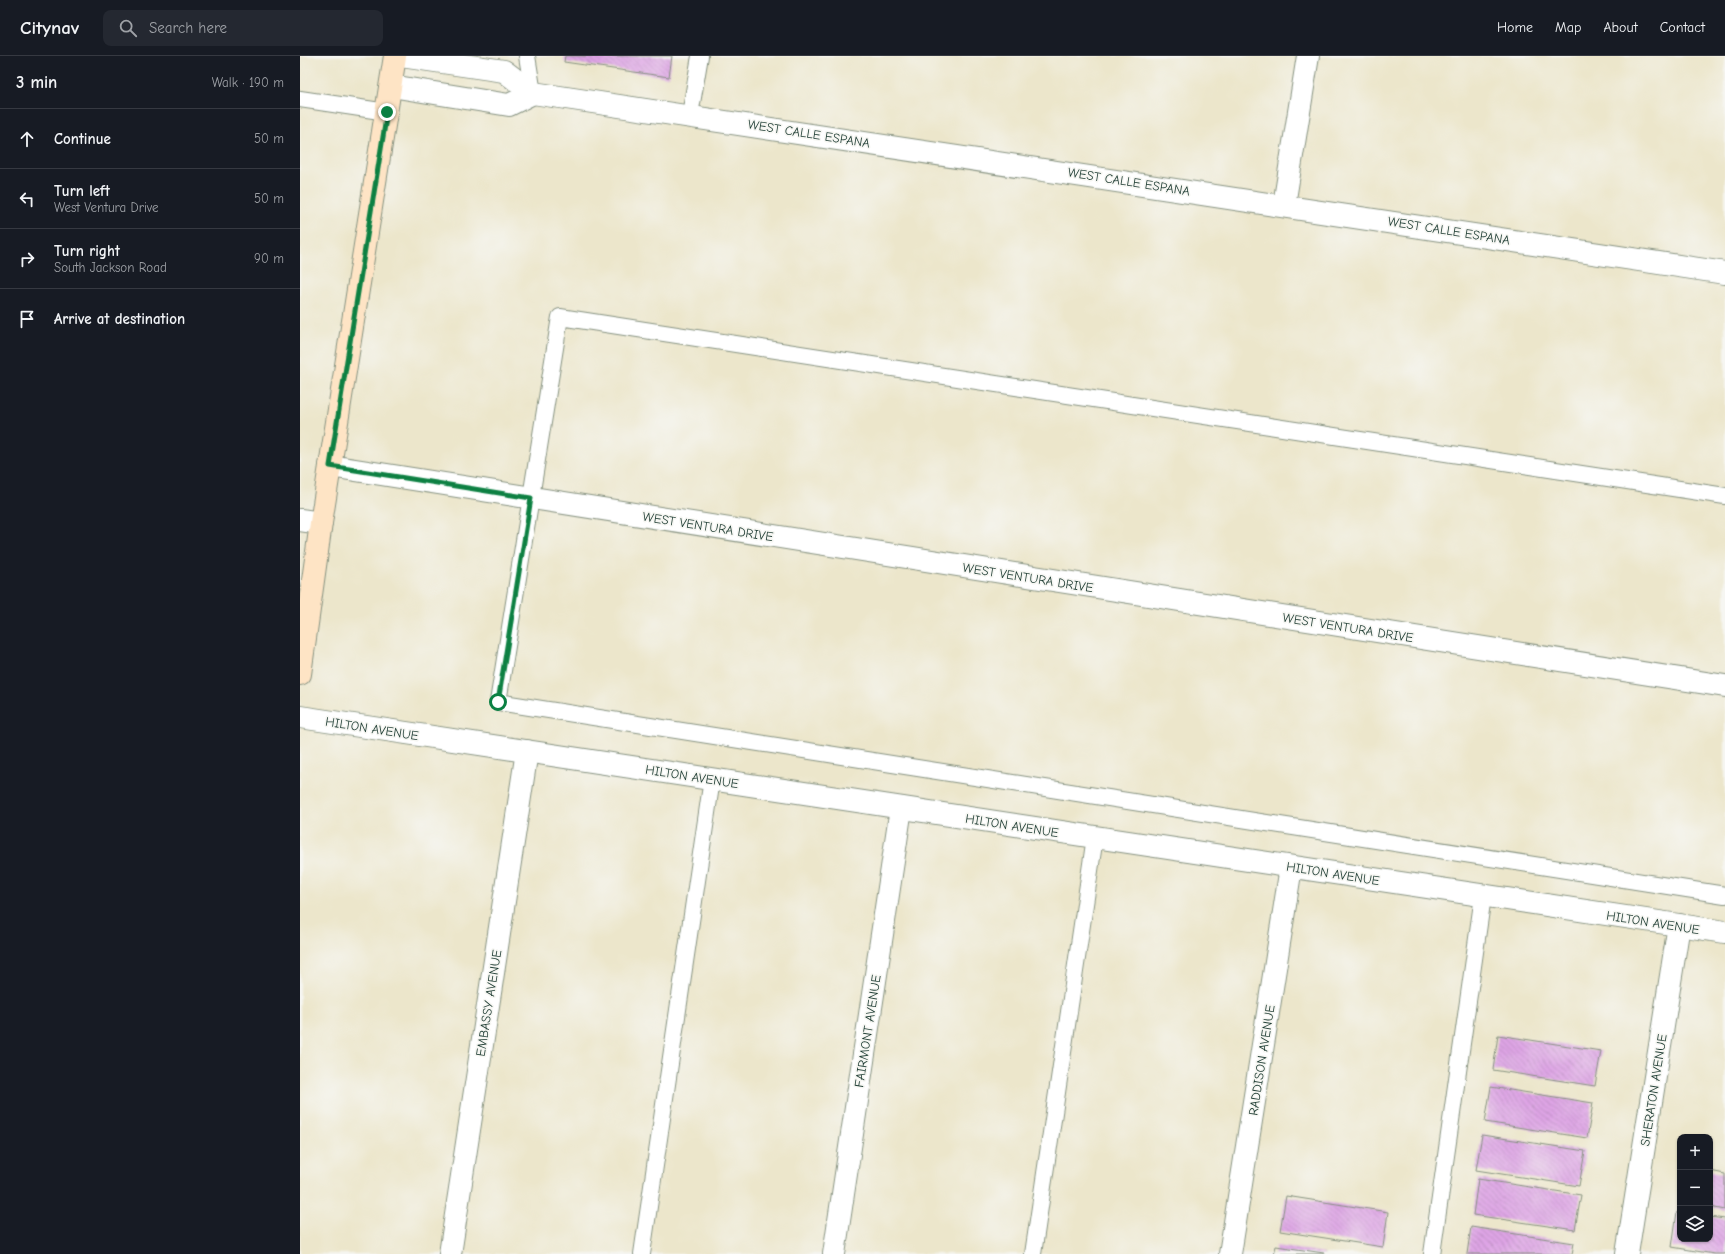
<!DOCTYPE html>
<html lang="en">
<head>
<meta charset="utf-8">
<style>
	:root { --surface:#171b24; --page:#242831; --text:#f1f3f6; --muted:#9ea1a6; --line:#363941 }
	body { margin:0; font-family:"Comic Neue",sans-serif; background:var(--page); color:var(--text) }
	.controls { position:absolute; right:12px; bottom:12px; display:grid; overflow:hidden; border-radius:8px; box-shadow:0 1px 3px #0004 }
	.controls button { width:36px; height:36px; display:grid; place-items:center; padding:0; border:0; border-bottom:1px solid var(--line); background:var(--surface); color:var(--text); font:20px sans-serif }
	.stop { position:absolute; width:12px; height:12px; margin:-9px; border:3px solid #0b8043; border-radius:50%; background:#fff }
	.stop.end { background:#0b8043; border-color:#fff; box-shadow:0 1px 4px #0008 }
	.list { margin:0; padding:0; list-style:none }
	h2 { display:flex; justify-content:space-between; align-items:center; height:52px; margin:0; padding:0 16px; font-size:17px }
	h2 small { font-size:13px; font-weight:400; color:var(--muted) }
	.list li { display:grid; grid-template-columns:26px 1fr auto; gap:12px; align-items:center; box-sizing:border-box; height:60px; padding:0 16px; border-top:1px solid var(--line) }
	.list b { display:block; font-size:15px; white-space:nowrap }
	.list p { margin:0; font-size:13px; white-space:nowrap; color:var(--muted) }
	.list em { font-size:13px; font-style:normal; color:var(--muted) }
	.icon { flex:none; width:22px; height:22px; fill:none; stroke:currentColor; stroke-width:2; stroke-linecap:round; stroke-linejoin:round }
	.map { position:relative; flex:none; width:1425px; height:1198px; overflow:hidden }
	header { display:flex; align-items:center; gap:24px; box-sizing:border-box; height:56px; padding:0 20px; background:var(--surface); border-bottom:1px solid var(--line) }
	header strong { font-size:19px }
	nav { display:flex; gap:22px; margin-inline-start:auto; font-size:14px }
	.search { width:280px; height:36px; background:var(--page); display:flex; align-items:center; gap:10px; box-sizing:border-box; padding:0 14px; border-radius:8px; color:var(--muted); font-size:15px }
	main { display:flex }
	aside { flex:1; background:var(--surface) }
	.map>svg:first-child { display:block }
</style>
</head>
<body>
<header>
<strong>Citynav</strong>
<div class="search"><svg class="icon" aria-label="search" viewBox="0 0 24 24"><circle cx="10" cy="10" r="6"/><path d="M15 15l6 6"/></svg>Search here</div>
<nav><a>Home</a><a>Map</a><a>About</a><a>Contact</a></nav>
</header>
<main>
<aside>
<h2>3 min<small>Walk · 190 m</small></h2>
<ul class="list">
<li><svg class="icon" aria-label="ahead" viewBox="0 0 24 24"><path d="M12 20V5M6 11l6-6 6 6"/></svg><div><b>Continue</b></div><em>50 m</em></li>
<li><svg class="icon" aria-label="left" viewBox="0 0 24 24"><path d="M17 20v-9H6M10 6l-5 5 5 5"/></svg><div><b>Turn left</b><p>West Ventura Drive</p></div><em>50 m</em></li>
<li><svg class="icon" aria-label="right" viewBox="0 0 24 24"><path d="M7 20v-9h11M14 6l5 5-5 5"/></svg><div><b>Turn right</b><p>South Jackson Road</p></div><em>90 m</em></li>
<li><svg class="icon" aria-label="arrive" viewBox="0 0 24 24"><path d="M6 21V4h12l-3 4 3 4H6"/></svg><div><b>Arrive at destination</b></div></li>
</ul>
</aside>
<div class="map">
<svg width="1425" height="1198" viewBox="0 0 1425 1198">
	<defs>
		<pattern id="building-back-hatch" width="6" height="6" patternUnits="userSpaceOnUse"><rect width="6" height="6" fill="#dea4e5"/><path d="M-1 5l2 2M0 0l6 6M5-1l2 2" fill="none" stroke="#b387ba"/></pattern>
	</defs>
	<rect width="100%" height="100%" fill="#f6f6f2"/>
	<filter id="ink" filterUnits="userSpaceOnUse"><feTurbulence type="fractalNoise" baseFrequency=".025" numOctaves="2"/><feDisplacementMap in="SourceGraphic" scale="8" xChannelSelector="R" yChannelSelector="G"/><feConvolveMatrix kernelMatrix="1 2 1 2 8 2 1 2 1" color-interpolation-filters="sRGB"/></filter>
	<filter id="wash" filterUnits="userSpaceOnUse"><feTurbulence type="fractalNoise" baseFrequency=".012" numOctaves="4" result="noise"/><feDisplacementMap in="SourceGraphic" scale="16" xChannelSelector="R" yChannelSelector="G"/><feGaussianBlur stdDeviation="0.9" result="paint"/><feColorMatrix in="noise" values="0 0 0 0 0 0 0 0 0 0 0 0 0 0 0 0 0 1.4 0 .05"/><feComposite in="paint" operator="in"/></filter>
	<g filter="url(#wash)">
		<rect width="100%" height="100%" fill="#ece6cb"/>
		<g id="blocks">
			<!-- building -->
			<g fill="url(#building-back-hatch)">
				<path d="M265 0H372L369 21 264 6Z"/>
				<path d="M1198 979 1301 995 1295 1030 1193 1014Z"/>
				<path d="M1191 1031 1293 1047 1287 1082 1185 1066Z"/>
				<path d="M1182 1079 1285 1095 1279 1130 1176 1114Z"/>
				<path d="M1410 1115 1425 1118V1154L1410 1151Z"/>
				<path d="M1178 1123 1281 1139 1275 1174 1173 1159Z"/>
				<path d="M986 1140 1088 1156 1083 1191 980 1175Z"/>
				<path d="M1377 1156H1380V1183H1410V1161L1425 1163V1198H1414L1372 1191Z"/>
				<path d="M1171 1171 1274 1187 1272 1198H1167Z"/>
				<path d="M976 1190 1024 1197V1198H974Z"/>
			</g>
		</g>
	</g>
	<g filter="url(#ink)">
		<use href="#blocks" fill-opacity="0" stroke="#869280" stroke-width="1"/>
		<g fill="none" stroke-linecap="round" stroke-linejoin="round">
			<!-- service casing -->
			<g stroke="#869280" stroke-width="18">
				<g id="service">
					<path d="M227 0 233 37"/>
					<path d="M0 43 87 56"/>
					<path d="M390 59 400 0"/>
					<path d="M1425 440 260 261 198 646 1425 839"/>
					<path d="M342 1198 412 723"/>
					<path d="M733 1198 795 781"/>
					<path d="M1132 1198 1183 840"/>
				</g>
			</g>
			<!-- minor casing -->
			<g stroke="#869280" stroke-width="24">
				<g id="minor">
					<path d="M101 0 204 15 233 37 1425 217"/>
					<path d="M91 30 209 49 233 37"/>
					<path d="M984 149 1008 0"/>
					<path d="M30 410 1425 630"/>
					<path d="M0 464 21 467"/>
					<path d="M0 661 1425 876"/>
					<path d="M150 1198 227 695"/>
					<path d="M534 1198 601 752"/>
					<path d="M930 1198 991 811"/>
					<path d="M1327 1198 1379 869"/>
				</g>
			</g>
			<!-- secondary casing -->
			<g stroke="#869280" stroke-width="24">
				<path id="secondary" d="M0 618 21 467 95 0"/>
			</g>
			<!-- service -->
			<use href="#service" stroke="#fff" stroke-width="16"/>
			<!-- minor -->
			<use href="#minor" stroke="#fff" stroke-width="22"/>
			<!-- secondary -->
			<use href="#secondary" stroke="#fee4c5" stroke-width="22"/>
		</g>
	</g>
	<g fill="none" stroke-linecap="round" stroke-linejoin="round" filter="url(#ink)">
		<!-- route -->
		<path stroke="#0b8043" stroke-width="5" d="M87 56 30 410 231 442 198 646"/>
	</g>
	<g text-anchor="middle" stroke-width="3" stroke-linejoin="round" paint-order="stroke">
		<!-- street labels -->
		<g font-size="13" fill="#1f3d34" stroke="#f6f6f2">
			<text transform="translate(509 77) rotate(9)" y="5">WEST CALLE ESPANA</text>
			<text transform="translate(829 125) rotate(9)" y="5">WEST CALLE ESPANA</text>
			<text transform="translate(1149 174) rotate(9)" y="5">WEST CALLE ESPANA</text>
			<text transform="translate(408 470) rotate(9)" y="5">WEST VENTURA DRIVE</text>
			<text transform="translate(728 521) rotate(9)" y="5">WEST VENTURA DRIVE</text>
			<text transform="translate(1048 571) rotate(9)" y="5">WEST VENTURA DRIVE</text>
			<text transform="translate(72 672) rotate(9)" y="5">HILTON AVENUE</text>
			<text transform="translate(392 720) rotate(9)" y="5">HILTON AVENUE</text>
			<text transform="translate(712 769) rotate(9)" y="5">HILTON AVENUE</text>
			<text transform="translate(1033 817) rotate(9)" y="5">HILTON AVENUE</text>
			<text transform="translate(1353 866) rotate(9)" y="5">HILTON AVENUE</text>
			<text transform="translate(188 947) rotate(-81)" y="5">EMBASSY AVENUE</text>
			<text transform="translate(567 975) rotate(-81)" y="5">FAIRMONT AVENUE</text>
			<text transform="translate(961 1004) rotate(-81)" y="5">RADDISON AVENUE</text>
			<text transform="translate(1353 1034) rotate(-81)" y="5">SHERATON AVENUE</text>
		</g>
	</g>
</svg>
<div class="controls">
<button>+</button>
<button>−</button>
<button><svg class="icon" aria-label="layers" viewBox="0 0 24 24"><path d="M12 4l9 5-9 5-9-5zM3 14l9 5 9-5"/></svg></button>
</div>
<div class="stop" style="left:198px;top:646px"></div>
<div class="stop end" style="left:87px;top:56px"></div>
</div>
</main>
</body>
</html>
